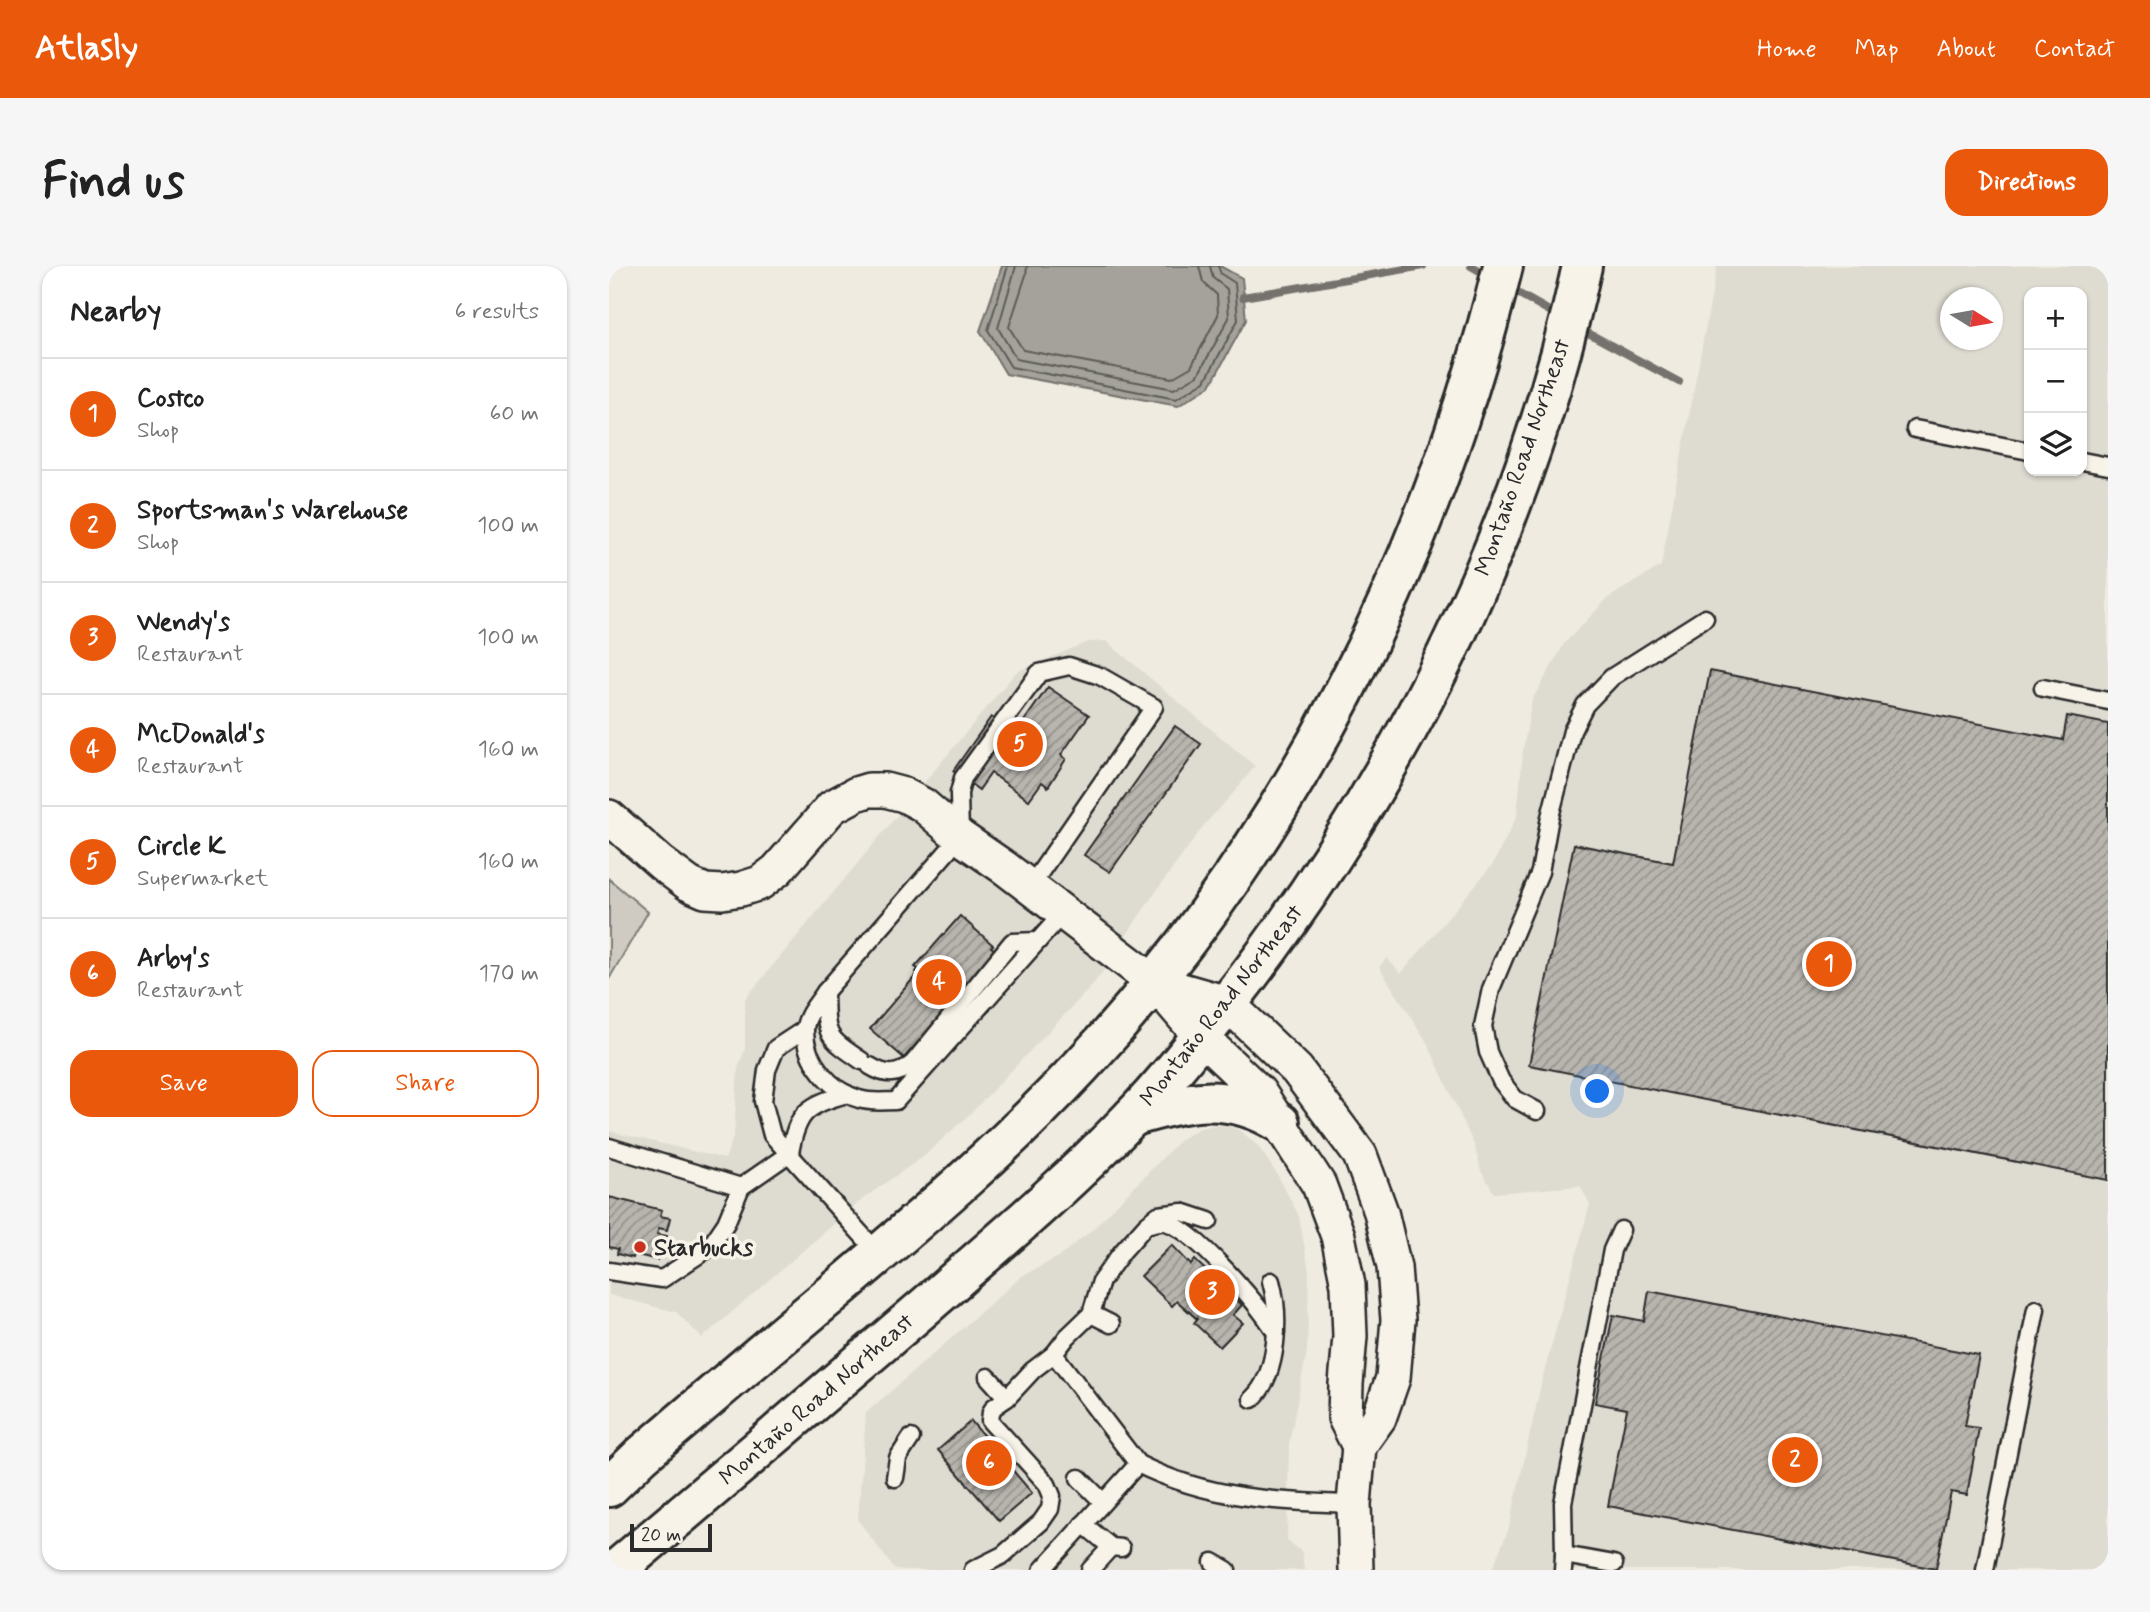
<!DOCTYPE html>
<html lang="en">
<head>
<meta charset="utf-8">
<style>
	:root { --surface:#fff; --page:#f6f6f6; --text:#222; --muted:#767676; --line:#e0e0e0; --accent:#ea580c }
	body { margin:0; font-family:Mynerve,sans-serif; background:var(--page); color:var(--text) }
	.controls { position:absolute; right:21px; top:21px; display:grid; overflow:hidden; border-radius:14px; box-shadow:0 2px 5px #0004 }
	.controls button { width:63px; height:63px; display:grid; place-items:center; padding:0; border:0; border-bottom:2px solid var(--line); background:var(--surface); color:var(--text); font:35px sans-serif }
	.compass { position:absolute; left:1331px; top:21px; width:63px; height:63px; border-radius:50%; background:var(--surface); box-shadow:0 2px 5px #0004; rotate:101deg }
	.scale { position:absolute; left:21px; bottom:18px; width:82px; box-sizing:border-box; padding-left:7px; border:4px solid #2b2b2b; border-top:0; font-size:19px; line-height:24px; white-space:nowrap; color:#2b2b2b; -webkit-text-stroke:5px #f7f3e8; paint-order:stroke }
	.you { position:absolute; left:989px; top:826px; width:24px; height:24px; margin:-18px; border:5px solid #fff; border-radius:50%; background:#1a73e8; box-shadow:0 0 0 10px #1a73e833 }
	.badge { display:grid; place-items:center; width:46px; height:46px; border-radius:50%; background:var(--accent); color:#fff; font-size:23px; font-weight:700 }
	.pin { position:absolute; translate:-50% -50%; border:4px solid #fff; box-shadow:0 2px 7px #0006 }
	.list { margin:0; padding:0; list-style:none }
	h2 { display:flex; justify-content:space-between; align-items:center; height:91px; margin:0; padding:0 28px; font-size:30px }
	h2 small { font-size:23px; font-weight:400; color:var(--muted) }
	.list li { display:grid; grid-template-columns:46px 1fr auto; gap:21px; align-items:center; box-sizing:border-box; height:112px; padding:0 28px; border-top:2px solid var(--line) }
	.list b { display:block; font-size:26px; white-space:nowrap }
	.list p { margin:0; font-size:23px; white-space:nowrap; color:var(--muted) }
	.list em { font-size:23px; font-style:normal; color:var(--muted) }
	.actions { display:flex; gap:14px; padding:21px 28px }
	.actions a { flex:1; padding:16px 0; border:2px solid var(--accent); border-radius:21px; text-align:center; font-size:24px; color:var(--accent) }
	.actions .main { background:var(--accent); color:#fff }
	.icon { flex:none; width:38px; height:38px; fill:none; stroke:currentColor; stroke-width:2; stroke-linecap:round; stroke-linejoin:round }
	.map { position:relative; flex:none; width:1499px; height:1304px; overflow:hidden; border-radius:21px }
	header { display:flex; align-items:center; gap:42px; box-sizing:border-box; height:98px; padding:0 35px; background:var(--accent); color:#fff }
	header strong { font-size:33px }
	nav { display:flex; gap:38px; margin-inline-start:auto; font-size:24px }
	.intro { display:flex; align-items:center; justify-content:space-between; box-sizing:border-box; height:168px; padding:0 42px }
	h1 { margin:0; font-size:49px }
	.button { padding:18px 32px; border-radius:21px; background:var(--accent); color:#fff; font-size:24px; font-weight:700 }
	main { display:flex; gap:42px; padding:0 42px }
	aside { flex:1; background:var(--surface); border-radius:21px; box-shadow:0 2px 5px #0004 }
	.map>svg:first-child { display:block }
</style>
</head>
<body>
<header>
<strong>Atlasly</strong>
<nav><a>Home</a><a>Map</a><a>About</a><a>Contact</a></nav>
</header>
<div class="intro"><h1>Find us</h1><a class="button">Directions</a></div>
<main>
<aside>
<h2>Nearby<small>6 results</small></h2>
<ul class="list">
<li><span class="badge">1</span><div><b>Costco</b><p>Shop</p></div><em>60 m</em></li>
<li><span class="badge">2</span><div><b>Sportsman's Warehouse</b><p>Shop</p></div><em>100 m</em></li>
<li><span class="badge">3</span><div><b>Wendy's</b><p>Restaurant</p></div><em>100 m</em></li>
<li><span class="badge">4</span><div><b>McDonald's</b><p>Restaurant</p></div><em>160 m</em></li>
<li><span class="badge">5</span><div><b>Circle K</b><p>Supermarket</p></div><em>160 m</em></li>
<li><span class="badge">6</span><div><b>Arby's</b><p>Restaurant</p></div><em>170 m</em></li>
</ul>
<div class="actions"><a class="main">Save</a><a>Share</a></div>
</aside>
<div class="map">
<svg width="1499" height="1304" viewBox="0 0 1499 1304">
	<defs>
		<pattern id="building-hatch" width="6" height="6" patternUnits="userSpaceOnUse" patternTransform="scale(1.75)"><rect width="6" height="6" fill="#b8b5ae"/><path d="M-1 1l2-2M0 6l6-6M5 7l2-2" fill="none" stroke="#96938e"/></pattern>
	</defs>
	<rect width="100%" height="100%" fill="#efebe0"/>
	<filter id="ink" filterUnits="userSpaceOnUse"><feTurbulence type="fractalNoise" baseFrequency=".0143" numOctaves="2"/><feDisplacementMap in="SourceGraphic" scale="14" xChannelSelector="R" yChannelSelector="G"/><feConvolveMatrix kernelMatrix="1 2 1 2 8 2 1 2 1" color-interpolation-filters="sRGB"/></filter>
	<g filter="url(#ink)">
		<!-- built -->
		<g fill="#dedbd1" fill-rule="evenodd">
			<path d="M1108 0H1499V1304H883L900 1262 933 1114 981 938 971 920 885 927 872 905 865 879 818 776 770 701 778 692 792 708 884 598 908 550 914 485 923 434 955 378 999 332 1052 300ZM1420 26H1473V205H1420ZM1342 32H1384V74H1342Z"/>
			<path d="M497 375 646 500 627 524 596 558 538 638 492 708 480 723 362 847 315 890 255 932 93 1072 67 1046 0 1029V865L116 893 125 869 129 802 136 783V733L407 406 479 376Z"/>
			<path d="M604 859 619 860 632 865 649 880 668 908 690 950 700 1006 698 1085 680 1178 678 1274 693 1286 695 1304H286L249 1254 257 1147 413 1010 448 992 484 963 571 874 589 863Z"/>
		</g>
		<!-- garden -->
		<path fill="#cfcbc2" stroke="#7d7b76" stroke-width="2" d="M0 613 39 646 0 713Z"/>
		<!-- water -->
		<path fill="#a4a29a" stroke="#74726e" stroke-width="2" d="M393 0H611L633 12 637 54 601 120 569 140 397 108 371 65Z"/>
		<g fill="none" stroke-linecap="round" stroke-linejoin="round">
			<!-- shore -->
			<g stroke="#5b5b57" stroke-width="2">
				<path d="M399 0 379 64 402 101 567 133 596 115 629 54 626 17 612 8 609 0"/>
				<path d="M407 0 389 62 407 93 565 123 589 109 620 52 618 23 604 12 601 0"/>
				<path d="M418 0 417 9 400 61 414 84 563 112 582 101 609 49 608 29 594 16 590 0"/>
			</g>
			<!-- stream -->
			<g stroke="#74726e" stroke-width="8">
				<path d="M862 0 881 11"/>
				<path d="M898 21 951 51"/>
				<path d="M634 31 814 0"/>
				<path d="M968 61 1070 116"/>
			</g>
		</g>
		<!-- building -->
		<g fill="url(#building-hatch)" stroke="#2b2b2b" stroke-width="2">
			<path d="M1101 405 1454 474 1458 450 1499 458V914L920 799 965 578 1064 597Z"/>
			<path d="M439 421 480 449 452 489 457 493 439 521 433 516 420 534 382 507 370 524 344 505 382 451 406 468Z"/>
			<path d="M566 460 592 478 501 606 475 589Z"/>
			<path d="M351 650 384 679 382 681 386 684 351 725 355 728 311 780 308 777 295 792 261 763 309 707 307 706 309 703 306 701Z"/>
			<path d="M0 931 53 944 51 950 61 952 58 964 50 962 48 968 58 970 54 983 51 982 48 994 25 988 24 992 8 988 9 983 0 981Z"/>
			<path d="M563 979 582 999 586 994 633 1039 624 1049 634 1057 611 1081 585 1057 588 1053 568 1035 563 1040 532 1010Z"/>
			<path d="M1040 1025 1370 1089 1356 1160 1370 1162 1358 1229 1342 1226 1327 1303 999 1240 1018 1143 986 1137 1004 1049 1035 1055Z"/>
			<path d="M362 1155 423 1227 390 1255 329 1184Z"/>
		</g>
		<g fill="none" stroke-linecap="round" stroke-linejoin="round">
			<!-- lane casing -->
			<g stroke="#2b2b2b" stroke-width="21">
				<g id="lane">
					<path d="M1306 163 1420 185"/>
					<path d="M1473 195 1499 200"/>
					<path d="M1434 422 1499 435"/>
					<path d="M421 621 545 441 491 410 460 400 430 407 354 512 350 527 351 571 216 726C209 737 196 750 196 764 195 794 222 825 250 833 262 837 275 835 287 835L454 647"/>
					<path d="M216 726C217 770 216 770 253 795"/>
					<path d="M196 763 167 782 158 804 154 835 163 869 270 988"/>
					<path d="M261 800C277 810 289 810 304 797L403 676 429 675"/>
					<path d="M928 845 906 833 892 815 879 786 874 760 882 723 931 606 941 551 963 465 976 439 1003 411 1096 352"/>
					<path d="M0 881 132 921"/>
					<path d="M541 958C546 957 552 955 557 956 587 965 649 1038 666 1065"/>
					<path d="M0 1005 53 1013 100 982 117 957 132 921 181 887C188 846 198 839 238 828"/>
					<path d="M482 1048 502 1058"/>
					<path d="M445 1088 458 1071 482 1048 492 1015 513 986 537 959 549 949 573 946 600 955"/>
					<path d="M379 1111 398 1132"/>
					<path d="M643 1133C670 1108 671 1048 662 1015"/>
					<path d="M529 1198C599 1233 668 1236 745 1238"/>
					<path d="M286 1212 289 1192 302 1172"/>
					<path d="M470 1212 494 1236"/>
					<path d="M474 1258 502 1281 512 1282"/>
					<path d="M955 1289 954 1237 1003 984 1012 964"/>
					<path d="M604 1296 618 1304"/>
					<path d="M364 1304 394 1289 432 1256 441 1243 443 1230 438 1218 381 1155 382 1146 385 1141 398 1132 424 1104 445 1088 529 1198 433 1304"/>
					<path d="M481 1304 502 1281"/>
					<path d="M954 1304 955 1289 1005 1298"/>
					<path d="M1376 1304 1427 1043"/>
				</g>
			</g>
			<!-- street casing -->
			<g stroke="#2b2b2b" stroke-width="38">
				<g id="street">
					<path d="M0 551 52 597 80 618 96 625 113 626 132 623 151 617 168 604 223 541 247 528 260 524H276L295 529 314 539 351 571 396 602 545 716 592 771 650 826 710 919 729 970 739 1019 741 1070 737 1118 736 1152 750 1180"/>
					<path d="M545 716 618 737 688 804 751 889 772 946 785 1001 789 1054 784 1112 770 1152 750 1180 745 1238 747 1304"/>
				</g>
			</g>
			<!-- primary casing -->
			<g stroke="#2b2b2b" stroke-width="44">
				<g id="primary">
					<path d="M523 851C577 834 620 825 671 857"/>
					<path d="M0 1221 33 1189C96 1135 159 1081 223 1028 309 955 396 882 473 799 681 576 822 295 894 0"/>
					<path d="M7 1304C109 1218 211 1131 312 1044 383 982 456 921 521 853 556 817 587 777 618 738 786 524 916 267 973 0"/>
				</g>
			</g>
			<!-- lane -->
			<use href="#lane" stroke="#f7f3e8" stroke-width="16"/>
			<!-- street -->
			<use href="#street" stroke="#f7f3e8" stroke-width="33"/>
			<!-- primary -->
			<use href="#primary" stroke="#f7f3e8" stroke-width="38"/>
		</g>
	</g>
	<!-- markers -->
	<circle fill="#c8321e" stroke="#f7f3e8" stroke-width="2.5" cx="31" cy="981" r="7"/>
	<g text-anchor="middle" stroke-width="7" stroke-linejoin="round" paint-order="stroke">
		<!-- street labels -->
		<g font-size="24" fill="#2b2b2b" stroke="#f7f3e8">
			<text transform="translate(913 191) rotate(-71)" y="8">Montaño Road Northeast</text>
			<text transform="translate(612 739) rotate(-52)" y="8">Montaño Road Northeast</text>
			<text transform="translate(207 1133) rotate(-41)" y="8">Montaño Road Northeast</text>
		</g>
		<!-- poi labels -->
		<g font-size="24" font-weight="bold" fill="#2b2b2b" stroke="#f7f3e8" text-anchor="start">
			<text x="45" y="989">Starbucks</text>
		</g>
	</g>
</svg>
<div class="controls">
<button>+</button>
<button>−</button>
<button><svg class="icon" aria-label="layers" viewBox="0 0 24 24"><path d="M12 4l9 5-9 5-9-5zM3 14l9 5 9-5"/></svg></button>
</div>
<svg class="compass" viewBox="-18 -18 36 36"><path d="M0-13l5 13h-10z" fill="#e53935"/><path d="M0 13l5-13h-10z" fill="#767676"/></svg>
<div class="scale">20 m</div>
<div class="you"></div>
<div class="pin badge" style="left:1220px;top:698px">1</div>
<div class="pin badge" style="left:1186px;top:1194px">2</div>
<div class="pin badge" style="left:603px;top:1026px">3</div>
<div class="pin badge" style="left:330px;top:716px">4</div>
<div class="pin badge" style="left:411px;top:478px">5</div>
<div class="pin badge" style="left:380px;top:1197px">6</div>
</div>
</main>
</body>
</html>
